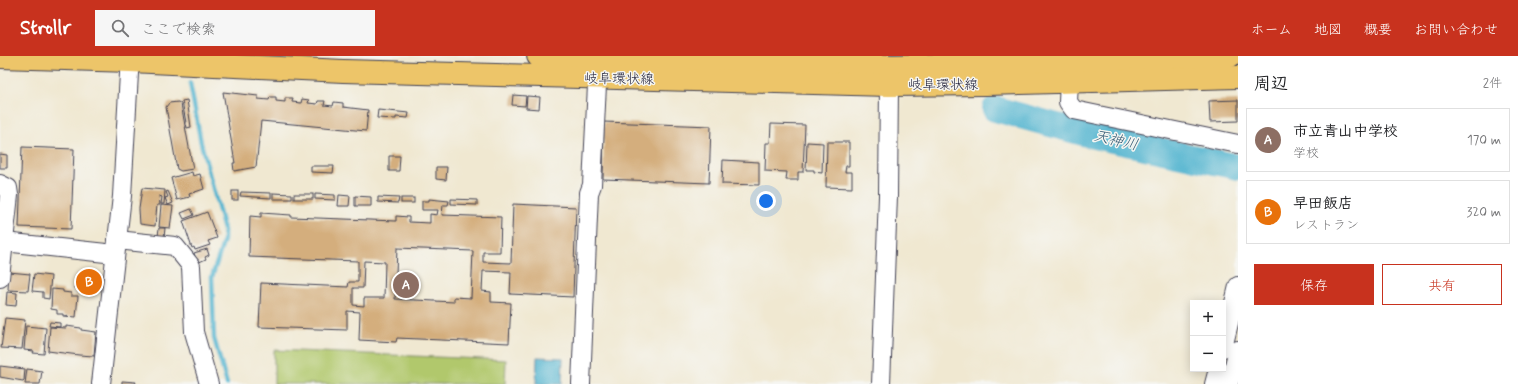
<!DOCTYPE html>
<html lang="ja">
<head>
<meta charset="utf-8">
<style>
	:root { --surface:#fff; --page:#f6f6f6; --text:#202124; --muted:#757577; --line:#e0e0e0; --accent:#c8321e }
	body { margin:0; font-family:Mynerve,"Klee One",sans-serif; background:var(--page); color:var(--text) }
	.controls { position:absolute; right:12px; bottom:12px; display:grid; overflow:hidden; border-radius:0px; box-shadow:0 2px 10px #0003 }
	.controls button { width:36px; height:36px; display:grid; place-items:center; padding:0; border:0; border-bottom:1px solid var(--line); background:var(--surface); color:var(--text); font:20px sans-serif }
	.you { position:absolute; left:766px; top:145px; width:14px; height:14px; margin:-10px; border:3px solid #fff; border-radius:50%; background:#1a73e8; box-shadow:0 0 0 6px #1a73e833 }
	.badge { display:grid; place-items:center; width:26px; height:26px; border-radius:50%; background:var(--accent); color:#fff; font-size:13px; font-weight:700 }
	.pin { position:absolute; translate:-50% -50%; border:2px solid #fff; box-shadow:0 1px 4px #0006 }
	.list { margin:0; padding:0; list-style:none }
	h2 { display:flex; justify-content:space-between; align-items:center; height:52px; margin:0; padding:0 16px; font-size:17px }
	h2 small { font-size:13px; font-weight:400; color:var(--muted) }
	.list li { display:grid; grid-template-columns:26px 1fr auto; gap:12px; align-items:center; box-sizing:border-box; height:64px; margin:0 8px 8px; padding:0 8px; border:1px solid var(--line); border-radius:0px }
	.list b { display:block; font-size:15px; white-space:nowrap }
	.list p { margin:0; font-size:13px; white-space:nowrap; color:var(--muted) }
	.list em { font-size:13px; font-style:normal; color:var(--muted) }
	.actions { display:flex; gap:8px; padding:12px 16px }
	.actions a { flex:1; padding:9px 0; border:1px solid var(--accent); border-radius:0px; text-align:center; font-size:14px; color:var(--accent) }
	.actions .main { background:var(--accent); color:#fff }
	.icon { flex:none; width:22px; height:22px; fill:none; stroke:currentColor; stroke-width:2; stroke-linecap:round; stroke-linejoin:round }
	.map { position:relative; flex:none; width:1238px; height:328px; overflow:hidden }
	header { display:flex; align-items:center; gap:24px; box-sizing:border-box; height:56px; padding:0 20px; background:var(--accent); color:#fff }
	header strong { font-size:19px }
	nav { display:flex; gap:22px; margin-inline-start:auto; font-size:14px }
	.search { width:280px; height:36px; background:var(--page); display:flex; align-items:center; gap:10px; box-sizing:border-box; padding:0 14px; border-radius:0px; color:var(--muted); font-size:15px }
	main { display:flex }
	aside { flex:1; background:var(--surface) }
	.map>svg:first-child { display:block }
</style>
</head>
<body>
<header>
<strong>Strollr</strong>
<div class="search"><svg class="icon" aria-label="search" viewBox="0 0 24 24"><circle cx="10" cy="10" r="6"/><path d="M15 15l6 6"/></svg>ここで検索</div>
<nav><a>ホーム</a><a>地図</a><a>概要</a><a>お問い合わせ</a></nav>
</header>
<main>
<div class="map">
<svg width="1238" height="328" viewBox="0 0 1238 328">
	<rect width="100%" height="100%" fill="#f6f6f2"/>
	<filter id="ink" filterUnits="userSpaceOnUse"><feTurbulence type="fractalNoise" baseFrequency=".025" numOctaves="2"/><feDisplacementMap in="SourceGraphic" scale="8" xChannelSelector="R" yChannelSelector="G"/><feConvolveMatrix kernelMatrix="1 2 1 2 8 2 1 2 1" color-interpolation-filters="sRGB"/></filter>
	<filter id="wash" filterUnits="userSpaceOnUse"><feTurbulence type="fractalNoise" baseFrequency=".012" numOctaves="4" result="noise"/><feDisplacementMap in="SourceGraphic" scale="16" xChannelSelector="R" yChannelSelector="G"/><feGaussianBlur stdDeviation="0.9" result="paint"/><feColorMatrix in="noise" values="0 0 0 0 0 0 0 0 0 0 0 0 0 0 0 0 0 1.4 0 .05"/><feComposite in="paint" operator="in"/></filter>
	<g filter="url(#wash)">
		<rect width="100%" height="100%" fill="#f0e8d1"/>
		<!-- green -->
		<path fill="#b1c86c" stroke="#6a7554" d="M274 294 506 304 505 328H274Z"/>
		<!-- water -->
		<path fill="#50b3cf" stroke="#396a85" d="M537 301 563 302 562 328H536Z"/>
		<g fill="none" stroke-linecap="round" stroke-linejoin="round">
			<!-- stream -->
			<path stroke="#50b3cf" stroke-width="4.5" d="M190 27 201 87 224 174V184L212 221 214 282 227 328"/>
			<!-- river -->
			<path stroke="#50b3cf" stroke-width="26" d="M995 53 1094 80 1238 111"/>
		</g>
		<g id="blocks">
			<!-- building -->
			<g fill="#d4ae7d" fill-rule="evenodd">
				<path d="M223 36 258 40V43L269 44 270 41H276V45L285 46V42H293L292 46 301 47 302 43 309 44 308 47 317 48 318 45H325L324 49 333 50 334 46 343 47V51L368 54 366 75 261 65 256 111 234 115 233 107H235Z"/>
				<path d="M513 39 526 40 525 50 512 49Z"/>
				<path d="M527 40 540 41 539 53 526 52Z"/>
				<path d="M187 44 191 71 187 72 182 45Z"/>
				<path d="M1238 44V65L1210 66 1209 45Z"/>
				<path d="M178 46 181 48 193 113 181 115 177 113 166 51 169 47Z"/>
				<path d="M378 54 409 57 408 62 396 61V63L377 62Z"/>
				<path d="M604 66 711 70 709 127 603 123Z"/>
				<path d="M771 68 805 69 803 116H798V124H786L787 116 765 115 766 87H770Z"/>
				<path d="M807 86 823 87 822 117 814 116V114H806Z"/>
				<path d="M827 86H849V110H846L845 116H852V132L826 131Z"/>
				<path d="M22 91 74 93 71 173 19 171Z"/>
				<path d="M0 98 7 99V112H0Z"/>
				<path d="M389 100H400L399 115H389Z"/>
				<path d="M723 104 759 106V129L722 128Z"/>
				<path d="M311 110H334L333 117 311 116Z"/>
				<path d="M436 111H447L446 124 436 123Z"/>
				<path d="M192 116 193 120 200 118 204 133 189 138 190 141 177 144 171 122Z"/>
				<path d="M142 132 165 134 164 148H161L162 141 159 140 160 149H157L155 170 140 168 139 153Z"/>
				<path d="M168 135 173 147 168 149 165 142 168 141 166 136Z"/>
				<rect x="232" y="135" width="6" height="9"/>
				<path d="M241 136 271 137V142L240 140Z"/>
				<path d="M273 137 292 138V143H273Z"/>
				<rect x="294" y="138" width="19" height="5"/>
				<path d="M315 138 335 139V144L315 143Z"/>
				<path d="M339 139 350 140 349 150H338Z"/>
				<path d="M355 140 371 141V150H355Z"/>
				<path d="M378 141 399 142 398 147 378 146Z"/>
				<rect x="401" y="142" width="13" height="5"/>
				<path d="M429 143 449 145 448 149H443L442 159 501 161 500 196H483V206L511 207 513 148 576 151 573 241 510 238 511 216 483 215 482 235 491 236V246L511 247 509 287 397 282 396 286 359 284 360 256 347 255V274L259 271 261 227 348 231 349 226H358V205L249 201 250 160 261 161V157L291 159V161L396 165V160L409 161V166L430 167V158L437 159 438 154H422V145H429ZM397 192 473 195 471 242 454 241V246L395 243ZM364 205 385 206 384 242H364V250L353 249V232H363Z"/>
				<path d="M451 143 477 144V149L451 148Z"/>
				<path d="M161 149 173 150 170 172 159 171Z"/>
				<path d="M191 153 194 159 184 163 181 157Z"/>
				<path d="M207 156 217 182 208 185 210 189 195 194 194 191 192 192 183 165Z"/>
				<path d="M159 172H165L164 181 158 180Z"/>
				<path d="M207 193 209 199 205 201 206 203 197 207 194 197Z"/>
				<path d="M9 216 30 218 28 235 8 234Z"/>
				<path d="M34 218 51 220 49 243 43 242V236L32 235Z"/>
				<path d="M77 218 102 220 100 235 82 232V233L75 232Z"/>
				<path d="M52 233 63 234V236L71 237V240H78L76 261 63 260V258H57V254L51 253Z"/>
				<path d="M7 236 17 237 16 250 6 249Z"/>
				<path d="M5 262 25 264 22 293 1 292Z"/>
				<path d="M50 266 60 267V271L49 270Z"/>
				<path d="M26 270 46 272 44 298 33 297 34 295 24 294Z"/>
				<path d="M66 270 81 272V274L96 276 94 300 79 299 48 295 50 271 66 272Z"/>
				<path d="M0 310 25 313 24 324 23 325 0 321Z"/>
				<path d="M27 313 42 315 40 328H25Z"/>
				<path d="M122 325 136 326 135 328H122Z"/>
			</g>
		</g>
	</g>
	<g filter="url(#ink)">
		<use href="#blocks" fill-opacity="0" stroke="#414052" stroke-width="1"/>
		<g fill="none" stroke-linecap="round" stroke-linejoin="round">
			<!-- minor casing -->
			<g stroke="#414052" stroke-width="20">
				<g id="minor">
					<path d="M1069 26 1068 46 1074 54 1238 88"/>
					<path d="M0 128 8 132 9 139 0 222"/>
					<path d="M117 184 175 190 191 210 194 276 209 328"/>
					<path d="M4 186 115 198"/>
					<path d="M1223 292 1238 230"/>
					<path d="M101 328 122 140 130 0"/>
					<path d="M581 328 589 137 592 129 598 9"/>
					<path d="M881 328 888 140 889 29"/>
					<path d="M1214 328 1218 313"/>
					<path d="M1229 328 1238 294"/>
				</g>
			</g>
			<!-- major casing -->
			<g stroke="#414052" stroke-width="24">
				<g id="major">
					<path d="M538 0 893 10 1045 7 1230 0"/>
					<path d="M0 1 130 5 343 15 889 29 986 28 1238 21"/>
				</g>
			</g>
			<!-- minor -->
			<use href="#minor" stroke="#fff" stroke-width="18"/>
			<!-- major -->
			<use href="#major" stroke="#edc569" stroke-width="22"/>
		</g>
	</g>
	<g text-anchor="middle" stroke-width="3" stroke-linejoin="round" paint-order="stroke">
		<!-- street labels -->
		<g font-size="14" fill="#22223b" stroke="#f6f6f2">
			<text transform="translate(619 22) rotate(1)" y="5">岐阜環状線</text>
			<text x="943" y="33">岐阜環状線</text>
		</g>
		<!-- water labels -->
		<g font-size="15" font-style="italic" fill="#345c76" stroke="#f6f6f2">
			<text transform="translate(1116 84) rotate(13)" y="5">天神川</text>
		</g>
	</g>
</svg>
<div class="controls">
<button>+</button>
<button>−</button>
</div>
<div class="you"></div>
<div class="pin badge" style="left:406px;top:229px;background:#8d6e63">A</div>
<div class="pin badge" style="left:89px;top:226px;background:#e8710a">B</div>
</div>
<aside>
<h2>周辺<small>2件</small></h2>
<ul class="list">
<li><span class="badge" style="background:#8d6e63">A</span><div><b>市立青山中学校</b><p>学校</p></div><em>170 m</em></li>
<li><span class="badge" style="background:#e8710a">B</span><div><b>早田飯店</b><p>レストラン</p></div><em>320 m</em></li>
</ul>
<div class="actions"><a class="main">保存</a><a>共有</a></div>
</aside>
</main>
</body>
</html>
